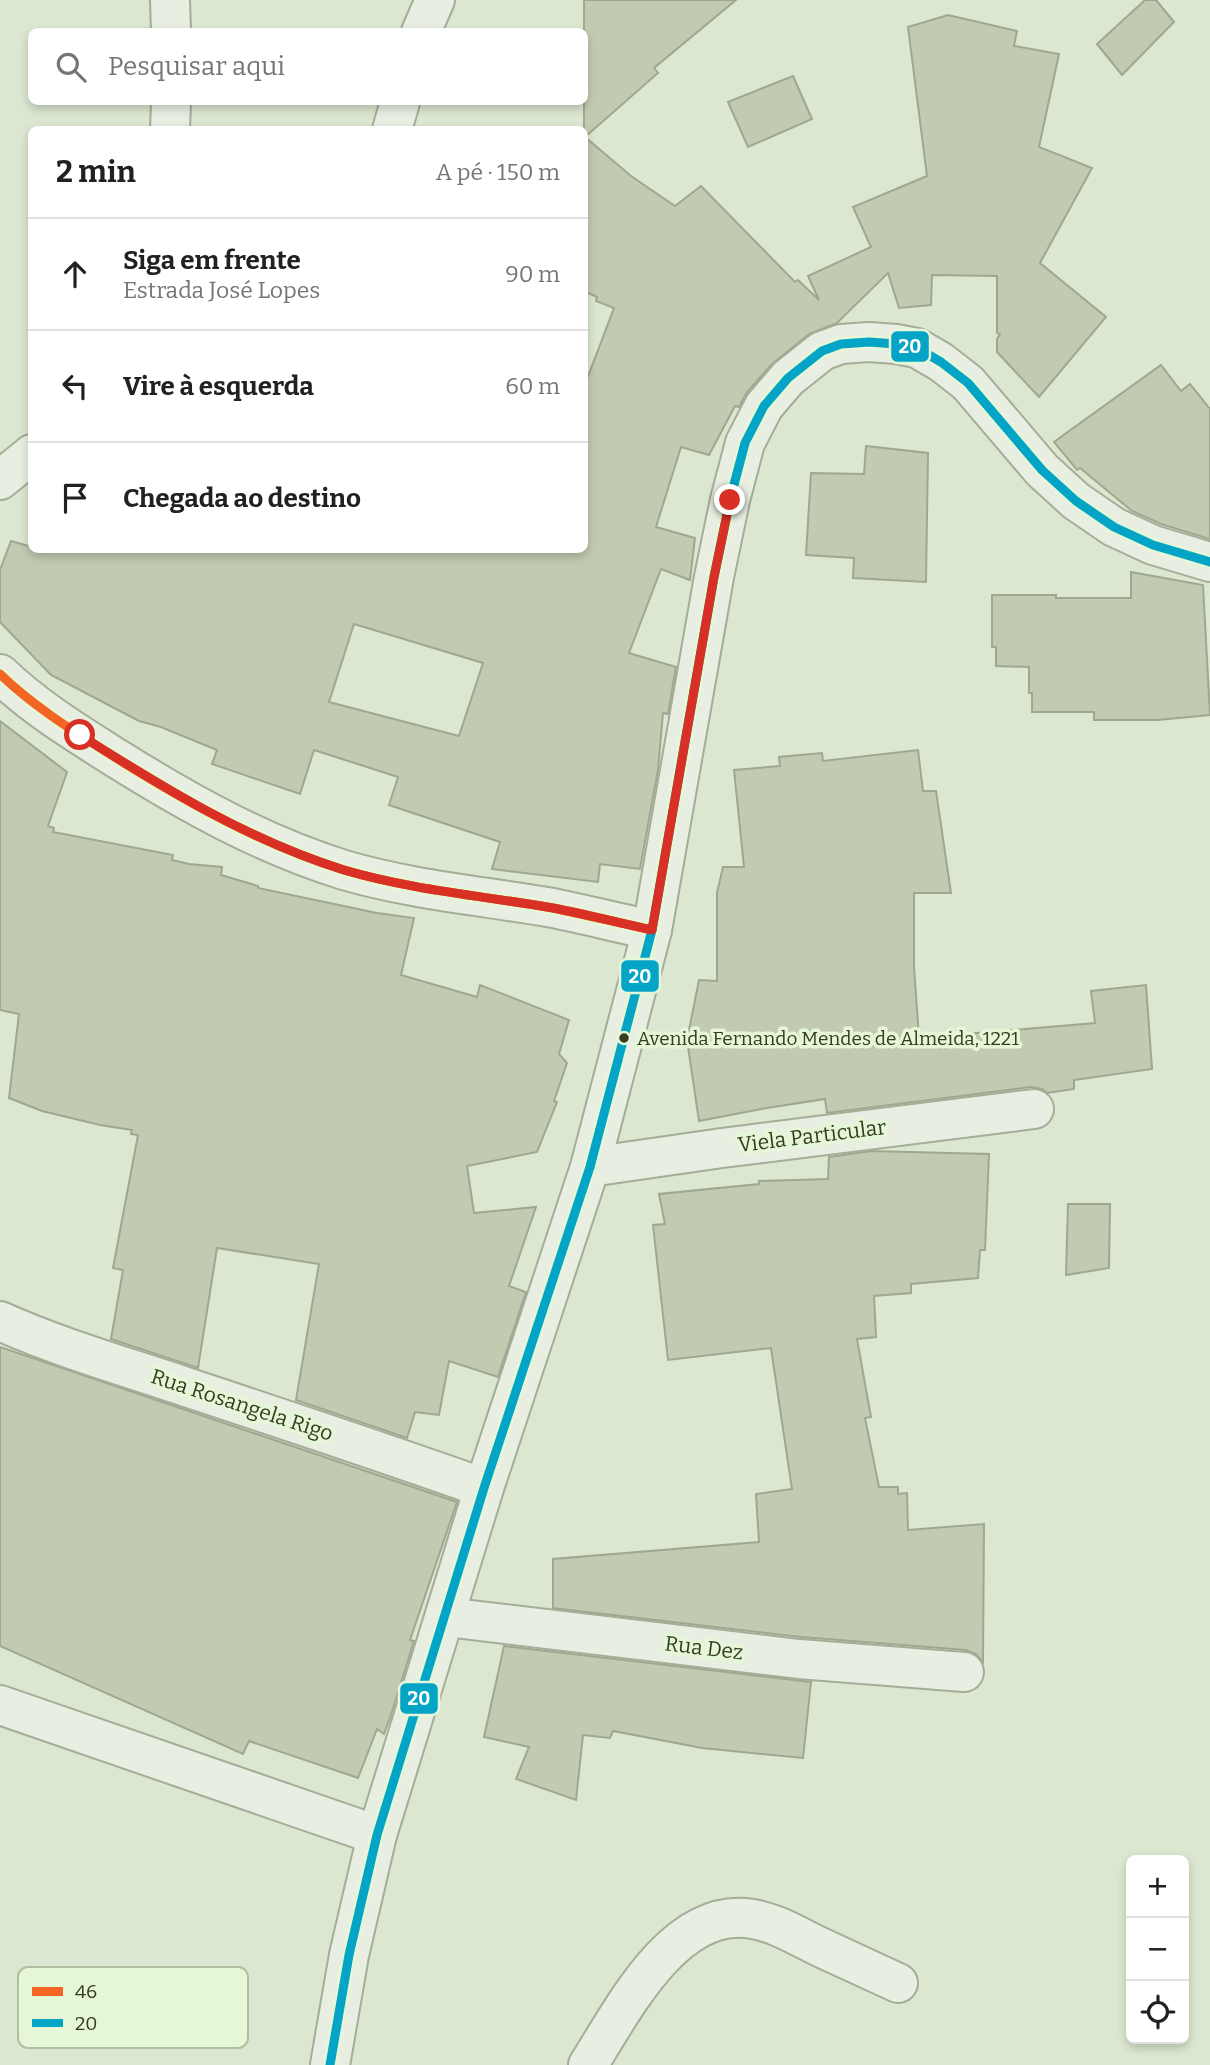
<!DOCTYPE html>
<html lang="pt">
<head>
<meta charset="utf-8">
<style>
	:root { --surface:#fff; --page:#f2f2f2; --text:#202124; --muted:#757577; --line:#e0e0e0 }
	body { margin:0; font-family:Bitter,serif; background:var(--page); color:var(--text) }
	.controls { position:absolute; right:21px; bottom:21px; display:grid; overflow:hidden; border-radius:10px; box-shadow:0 4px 10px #0003 }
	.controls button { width:63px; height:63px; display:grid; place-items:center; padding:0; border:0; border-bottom:2px solid var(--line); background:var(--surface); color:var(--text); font:35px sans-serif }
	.stop { position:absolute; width:21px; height:21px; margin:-16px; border:5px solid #d93025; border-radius:50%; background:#fff }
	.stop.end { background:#d93025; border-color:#fff; box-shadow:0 2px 7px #0008 }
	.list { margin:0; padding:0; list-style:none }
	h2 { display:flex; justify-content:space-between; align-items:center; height:91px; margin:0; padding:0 28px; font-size:30px }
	h2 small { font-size:23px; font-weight:400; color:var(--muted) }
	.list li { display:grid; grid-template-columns:46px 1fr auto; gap:21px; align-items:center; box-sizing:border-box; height:112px; padding:0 28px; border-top:2px solid var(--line) }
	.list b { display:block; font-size:26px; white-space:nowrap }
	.list p { margin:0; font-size:23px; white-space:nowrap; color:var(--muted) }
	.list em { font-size:23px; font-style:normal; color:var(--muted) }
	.icon { flex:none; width:38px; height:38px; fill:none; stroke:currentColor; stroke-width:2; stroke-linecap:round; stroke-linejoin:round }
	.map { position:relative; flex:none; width:1210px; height:2065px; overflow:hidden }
	.search { position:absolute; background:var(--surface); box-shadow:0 4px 10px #0003; left:28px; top:28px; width:560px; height:77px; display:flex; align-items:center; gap:18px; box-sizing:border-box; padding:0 24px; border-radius:10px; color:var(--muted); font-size:26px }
	.panel { position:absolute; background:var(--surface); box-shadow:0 4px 10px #0003; left:28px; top:126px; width:560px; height:427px; border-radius:10px }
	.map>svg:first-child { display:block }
</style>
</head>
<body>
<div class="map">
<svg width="1210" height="2065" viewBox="0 0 1210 2065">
	<rect width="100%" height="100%" fill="#dbe7d0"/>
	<!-- building -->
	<g fill="#c2cbb1" stroke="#9fa88f" stroke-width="2" fill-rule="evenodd">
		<path d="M584 0H736L654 68 658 73 585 137 631 176 675 206 701 186 795 282 798 280 819 300 808 276 871 247 853 207 927 176 908 27 948 15 1017 31 1014 46 1059 54 1039 147 1092 168 1040 263 1106 317 1039 397 997 352V339L1000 334 997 333V276L932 275 931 305 899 308 888 273 837 323 809 334 772 364 747 392 739 407 735 406 709 455 681 447 656 527 695 538 690 580 661 569 629 653 676 667 668 714 663 713 658 770 640 869 600 864 598 882 492 869 500 842 389 805 398 777 314 750 300 794 212 764 217 750 161 727 139 721 51 675 0 622V570L11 541 32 547V550H584V387L614 308 596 301 597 297 584 291ZM354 624 483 663 459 736 329 702Z"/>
		<path d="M1145 0H1156L1174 22 1122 75 1097 44Z"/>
		<path d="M793 76 812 119 748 147 728 102Z"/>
		<path d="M1161 365 1181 391 1190 384 1210 409V539L1161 524 1132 511 1080 468 1077 470 1054 442Z"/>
		<path d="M866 446 928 453 926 582 853 578 854 558 806 555 811 473 864 474Z"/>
		<path d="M1131 572 1203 585 1210 715 1158 720H1094V712H1032V693H1029V667L996 666V647H992V595H1056V598H1131Z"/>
		<path d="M0 721 67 772 48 826 54 828 53 832 173 855 172 860 189 864 222 867 221 875 258 886V888L377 913 414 918 401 975 477 997 480 985 569 1020 559 1054 567 1063 554 1101 557 1102 537 1152 467 1166 474 1213 536 1207 509 1286 526 1292 498 1377 449 1361 439 1415 415 1412 407 1438 296 1400 319 1264 217 1248 198 1368 111 1339 123 1270 113 1268 138 1135 131 1134 132 1130 100 1125 42 1111 9 1098 19 1014 0 1010Z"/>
		<path d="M918 750 923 791H936L951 893H914V967L919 1038 1095 1023 1091 991 1146 985 1152 1069 1074 1080V1089L1047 1093 1042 1089 1031 1087 827 1113 825 1099 767 1108 699 1121 687 1040 699 980 717 981V893L723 867H744L734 770 780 766 779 757 822 753 823 761Z"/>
		<path d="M871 1151 989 1154 985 1250H980L978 1278 911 1284V1293L874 1296 876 1337 857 1339 871 1417 865 1418 879 1487H898V1494L907 1493 908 1530 984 1524 983 1662 976 1654 966 1650 801 1637 553 1608V1559L759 1542 756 1494 792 1489 771 1348 668 1360 653 1225 665 1224 659 1194 759 1184V1181L828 1179 829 1157Z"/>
		<path d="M1068 1204H1110L1109 1268 1066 1275Z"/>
		<path d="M0 1347 457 1502 410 1640 414 1641 391 1715 384 1734 377 1729 358 1778 249 1741 243 1754 0 1646Z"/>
		<path d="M504 1646 811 1682 803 1758 702 1748 613 1731 610 1738 583 1735 576 1800 516 1779 529 1747 484 1737Z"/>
	</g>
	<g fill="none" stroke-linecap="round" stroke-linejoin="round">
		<!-- minor casing -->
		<g stroke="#a4ad98" stroke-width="42">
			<g id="minor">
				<path d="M170 0 171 32"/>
				<path d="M421 32 435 0"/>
				<path d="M170 130 171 102"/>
				<path d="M392 130 400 102"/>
				<path d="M0 480 32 454"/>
				<path d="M0 674C34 707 75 732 116 758 188 803 263 845 344 870 412 890 484 896 553 908 587 915 619 923 652 930"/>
				<path d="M590 1167 722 1148 1034 1109"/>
				<path d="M0 1321C60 1348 124 1366 186 1387 286 1420 385 1453 484 1488"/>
				<path d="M446 1617 799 1659 964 1672"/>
				<path d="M0 1705 377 1835"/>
				<path d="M588 2065C622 2012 671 1912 745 1918 772 1920 797 1936 820 1947 846 1959 872 1971 898 1983"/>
			</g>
		</g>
		<!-- tertiary casing -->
		<g stroke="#a4ad98" stroke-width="42">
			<path id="tertiary" d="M330 2065 349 1955 377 1835 484 1488 590 1167 624 1037 652 930 714 577 730 500 745 443 764 406 788 378 822 351 841 344 869 342 896 344 917 348 941 362 968 383 1042 470 1076 501 1114 527 1153 545 1210 562"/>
		</g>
		<!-- minor -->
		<use href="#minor" stroke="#e8efe2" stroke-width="38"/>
		<!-- tertiary -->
		<use href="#tertiary" stroke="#e8efe2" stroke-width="38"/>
		<!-- bus-1 casing -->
		<g stroke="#e6f7d7" stroke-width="14">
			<path id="bus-1" d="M0 674C34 707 75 732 116 758 188 803 263 845 344 870 412 890 484 896 553 908 587 915 619 923 652 930"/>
		</g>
		<!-- bus-2 casing -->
		<g stroke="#e6f7d7" stroke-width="14">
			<path id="bus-2" d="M330 2065 349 1955 377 1835 484 1488 590 1167 624 1037 652 930 714 577 730 500 745 443 764 406 788 378 822 351 841 344 869 342 896 344 917 348 941 362 968 383 1042 470 1076 501 1114 527 1153 545 1210 562"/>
		</g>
		<!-- bus-1 -->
		<use href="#bus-1" stroke="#f26522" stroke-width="9"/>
		<!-- bus-2 -->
		<use href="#bus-2" stroke="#03a4c5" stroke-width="9"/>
	</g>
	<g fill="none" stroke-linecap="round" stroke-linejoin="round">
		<!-- route -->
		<path stroke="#d93025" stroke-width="9" d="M80 735C164 788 248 840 344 870 412 890 484 896 553 908 586 914 619 923 652 930L714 577 730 500"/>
	</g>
	<!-- markers -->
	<circle fill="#343d1f" stroke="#e6f7d7" stroke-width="2.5" cx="624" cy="1038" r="6"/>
	<g text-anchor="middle" stroke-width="7" stroke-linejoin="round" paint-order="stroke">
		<!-- bus labels -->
		<g font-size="19" fill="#343d1f" stroke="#e6f7d7" text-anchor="start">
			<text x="637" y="1045">Avenida Fernando Mendes de Almeida, 1221</text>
		</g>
		<!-- street labels -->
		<g font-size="21" fill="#343d1f" stroke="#e6f7d7">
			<text transform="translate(812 1136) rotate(-7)" y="7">Viela Particular</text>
			<text transform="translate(242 1405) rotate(18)" y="7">Rua Rosangela Rigo</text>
			<text transform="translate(704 1648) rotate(7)" y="7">Rua Dez</text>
		</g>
	</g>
	<!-- legend -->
	<rect x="18" y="1967" width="230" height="81" rx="10" fill="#e6f7d7" stroke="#b1bfa0" stroke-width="2"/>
	<rect x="32" y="1987" width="31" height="9" fill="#f26522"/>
	<rect x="32" y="2019" width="31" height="8" fill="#03a4c5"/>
	<g font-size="19" fill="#343d1f">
		<text x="75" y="1998">46</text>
		<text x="75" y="2030">20</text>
	</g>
	<g stroke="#e6f7d7" stroke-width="2.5">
		<rect x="890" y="330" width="40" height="33" rx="7" fill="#03a4c5"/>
		<rect x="620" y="959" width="40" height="34" rx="7" fill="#03a4c5"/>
		<rect x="399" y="1682" width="40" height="33" rx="7" fill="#03a4c5"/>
	</g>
	<g font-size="19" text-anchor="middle" font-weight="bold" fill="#fff">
		<text x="910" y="353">20</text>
		<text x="640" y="983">20</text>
		<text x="419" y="1705">20</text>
	</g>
</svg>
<div class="controls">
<button>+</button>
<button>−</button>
<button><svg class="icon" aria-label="locate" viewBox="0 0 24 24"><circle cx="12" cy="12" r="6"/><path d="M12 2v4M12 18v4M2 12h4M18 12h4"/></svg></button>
</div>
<div class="stop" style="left:80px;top:735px"></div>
<div class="stop end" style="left:730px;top:500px"></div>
<div class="search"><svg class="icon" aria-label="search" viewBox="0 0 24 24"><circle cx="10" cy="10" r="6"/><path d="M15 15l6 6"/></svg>Pesquisar aqui</div>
<section class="panel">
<h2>2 min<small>A pé · 150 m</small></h2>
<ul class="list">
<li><svg class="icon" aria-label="ahead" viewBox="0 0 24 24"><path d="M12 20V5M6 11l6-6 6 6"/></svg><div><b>Siga em frente</b><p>Estrada José Lopes</p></div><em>90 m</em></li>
<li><svg class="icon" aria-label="left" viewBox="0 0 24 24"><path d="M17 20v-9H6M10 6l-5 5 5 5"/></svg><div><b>Vire à esquerda</b></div><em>60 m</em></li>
<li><svg class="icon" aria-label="arrive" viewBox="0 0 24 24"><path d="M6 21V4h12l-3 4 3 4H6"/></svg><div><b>Chegada ao destino</b></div></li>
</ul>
</section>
</div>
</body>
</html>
